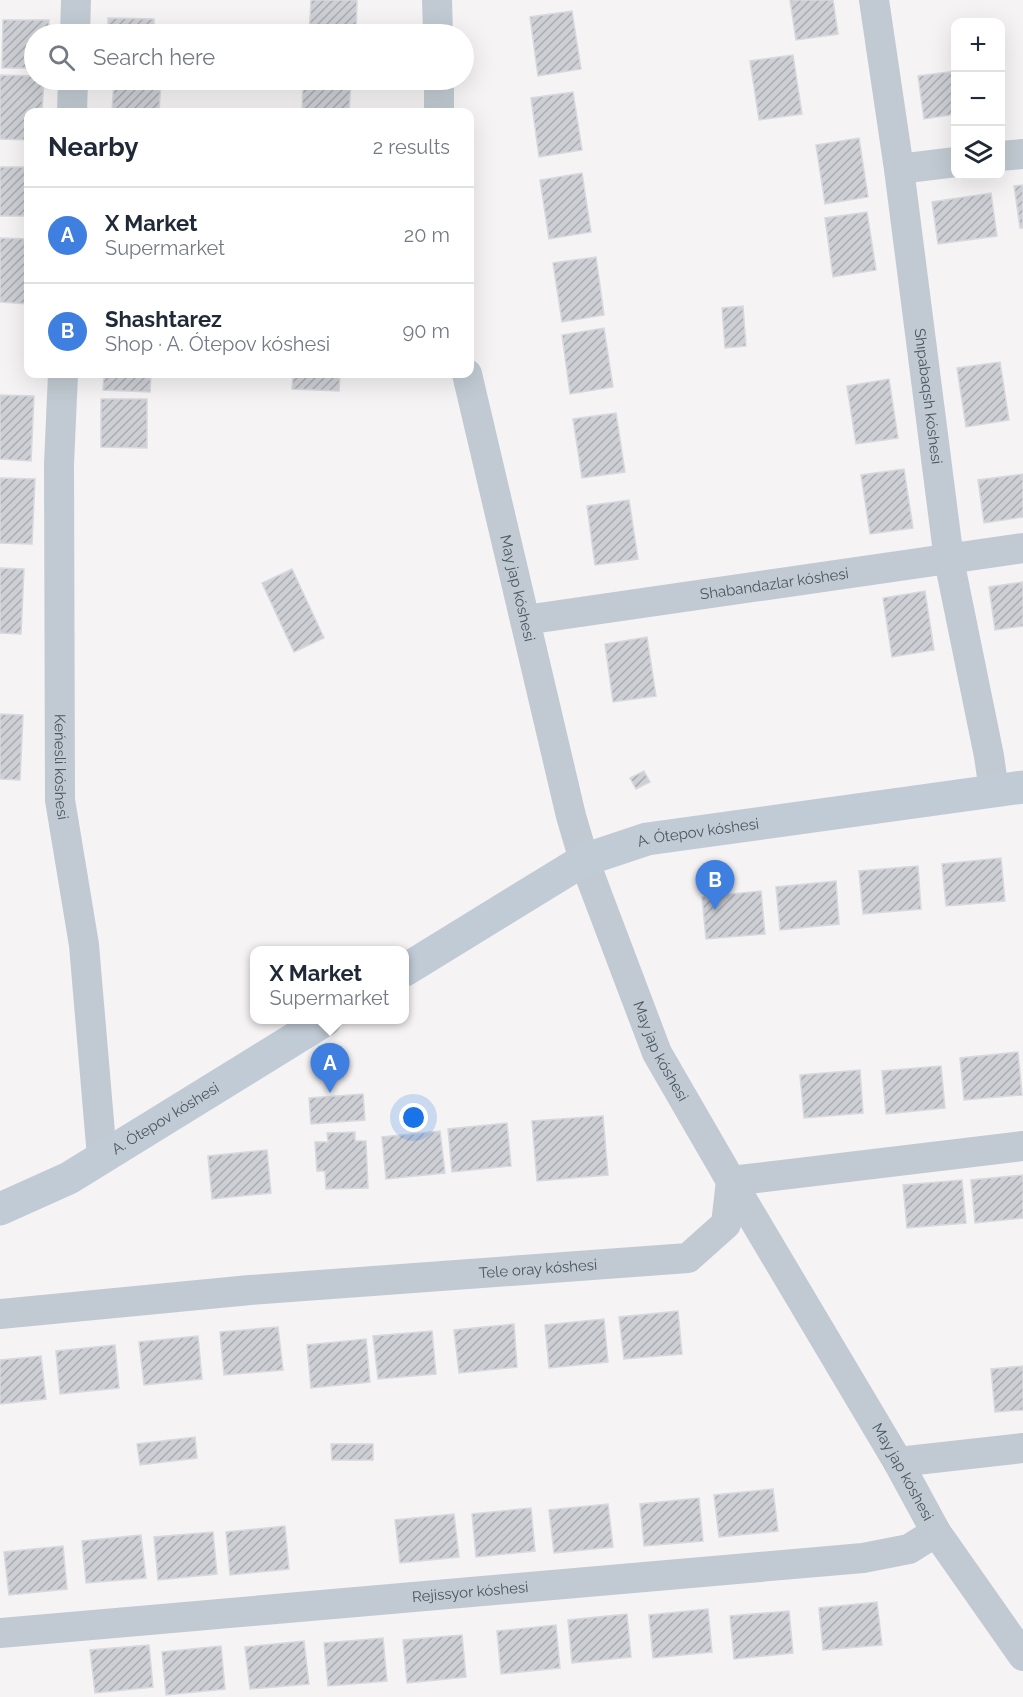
<!DOCTYPE html>
<html lang="en">
<head>
<meta charset="utf-8">
<style>
	:root { --surface:#fff; --page:#f2f2f3; --text:#1f2937; --muted:#747a83; --line:#e0e1e3; --accent:#1a73e8 }
	body { margin:0; font-family:Raleway,sans-serif; background:var(--page); color:var(--text) }
	.controls { position:absolute; right:18px; top:18px; display:grid; overflow:hidden; border-radius:12px; box-shadow:0 6px 24px #0002 }
	.controls button { width:54px; height:54px; display:grid; place-items:center; padding:0; border:0; border-bottom:2px solid var(--line); background:var(--surface); color:var(--text); font:30px sans-serif }
	.you { position:absolute; left:414px; top:1118px; width:21px; height:21px; margin:-15px; border:4px solid #fff; border-radius:50%; background:#1a73e8; box-shadow:0 0 0 9px #1a73e833 }
	.badge { display:grid; place-items:center; width:39px; height:39px; border-radius:50%; background:var(--accent); color:#fff; font-size:20px; font-weight:700 }
	.pin { position:absolute; translate:-50% -50px; filter:drop-shadow(0 2px 3px #0008) }
	.pin::after { content:''; position:absolute; top:32px; width:21px; height:18px; background:inherit; clip-path:polygon(0 0,100% 0,50% 100%) }
	.popup { position:absolute; left:250px; top:946px; width:159px; height:78px; box-sizing:border-box; display:grid; place-content:center; border-radius:12px; background:var(--surface); filter:drop-shadow(0 2px 4px #0005); font-size:20px; white-space:nowrap; color:var(--muted) }
	.popup b { font-size:22px; color:var(--text) }
	.popup::after { content:''; position:absolute; left:50%; top:100%; margin-left:-12px; border:12px solid transparent; border-top-color:var(--surface) }
	.list { margin:0; padding:0; list-style:none }
	h2 { display:flex; justify-content:space-between; align-items:center; height:78px; margin:0; padding:0 24px; font-size:26px }
	h2 small { font-size:20px; font-weight:400; color:var(--muted) }
	.list li { display:grid; grid-template-columns:39px 1fr auto; gap:18px; align-items:center; box-sizing:border-box; height:96px; padding:0 24px; border-top:2px solid var(--line) }
	.list b { display:block; font-size:22px; white-space:nowrap }
	.list p { margin:0; font-size:20px; white-space:nowrap; color:var(--muted) }
	.list em { font-size:20px; font-style:normal; color:var(--muted) }
	.icon { flex:none; width:33px; height:33px; fill:none; stroke:currentColor; stroke-width:2; stroke-linecap:round; stroke-linejoin:round }
	.map { position:relative; flex:none; width:1023px; height:1697px; overflow:hidden }
	.search { position:absolute; background:var(--surface); box-shadow:0 6px 24px #0002; left:24px; top:24px; width:450px; height:66px; display:flex; align-items:center; gap:15px; box-sizing:border-box; padding:0 21px; border-radius:33px; color:var(--muted); font-size:22px }
	.panel { position:absolute; background:var(--surface); box-shadow:0 6px 24px #0002; left:24px; top:108px; width:450px; height:270px; border-radius:12px }
	.map>svg:first-child { display:block }
</style>
</head>
<body>
<div class="map">
<svg width="1023" height="1697" viewBox="0 0 1023 1697">
	<defs>
		<pattern id="building-hatch" width="6" height="6" patternUnits="userSpaceOnUse" patternTransform="scale(1.5)"><rect width="6" height="6" fill="#cdcfd5"/><path d="M-1 1l2-2M0 6l6-6M5 7l2-2" fill="none" stroke="#a8abb0"/></pattern>
	</defs>
	<rect width="100%" height="100%" fill="#f5f3f3"/>
	<!-- building -->
	<g fill="url(#building-hatch)" stroke="#d7d9de" stroke-width="1.5">
		<path d="M311 0H357L356 34H309Z"/>
		<path d="M790 0H833L838 34 796 40Z"/>
		<path d="M572 11 581 69 538 76 530 17Z"/>
		<path d="M108 18 154 19V34H108Z"/>
		<path d="M3 20H49V34H34V68H2Z"/>
		<path d="M793 55 802 114 759 120 750 61Z"/>
		<path d="M956 71V114L924 119 918 76Z"/>
		<path d="M0 75 34 76V80H44L42 112H28V140L0 139Z"/>
		<path d="M114 80H161L159 112H112Z"/>
		<path d="M303 80 351 82 349 112H302Z"/>
		<path d="M573 92 582 150 539 157 531 98Z"/>
		<path d="M859 138 868 197 825 204 816 145Z"/>
		<rect x="0" y="167" width="28" height="49"/>
		<path d="M582 173 591 232 549 239 540 180Z"/>
		<path d="M1023 185V228H1020L1014 186Z"/>
		<path d="M991 193 997 236 938 244 932 202Z"/>
		<path d="M867 212 876 270 833 277 825 218Z"/>
		<path d="M0 238 28 239V304L0 302Z"/>
		<path d="M596 257 604 315 562 322 553 263Z"/>
		<path d="M743 306 746 346 725 348 722 308Z"/>
		<path d="M604 328 613 387 570 394 562 335Z"/>
		<path d="M1000 362 1009 420 966 427 957 368Z"/>
		<path d="M104 374H151L150 392 103 390Z"/>
		<path d="M293 374H340L339 391 292 389Z"/>
		<path d="M889 379 898 438 856 444 847 386Z"/>
		<path d="M0 395 34 396 31 461 0 459Z"/>
		<path d="M101 399H147V448L101 447Z"/>
		<path d="M616 413 625 472 582 478 573 419Z"/>
		<path d="M904 469 913 528 870 534 861 475Z"/>
		<path d="M1023 474V517L984 523 978 480Z"/>
		<path d="M0 478 35 479 32 544 0 543Z"/>
		<path d="M629 500 638 559 595 565 587 506Z"/>
		<path d="M0 568 24 569 21 634 0 633Z"/>
		<path d="M292 569 324 638 294 652 262 583Z"/>
		<path d="M1023 582V626L995 630 989 587Z"/>
		<path d="M925 591 934 650 892 657 883 598Z"/>
		<path d="M647 637 656 696 613 702 605 644Z"/>
		<path d="M0 714 23 715 20 780 0 779Z"/>
		<path d="M644 771 650 782 636 789 630 778Z"/>
		<path d="M1001 858 1005 901 946 906 942 864Z"/>
		<path d="M918 866 921 909 863 914 859 871Z"/>
		<path d="M836 881 839 924 780 930 776 887Z"/>
		<path d="M761 891 765 934 706 939 702 897Z"/>
		<path d="M1018 1052 1022 1095 964 1100 960 1058Z"/>
		<path d="M941 1066 945 1108 886 1114 882 1071Z"/>
		<path d="M860 1070 863 1113 804 1118 800 1075Z"/>
		<path d="M363 1094 365 1120 311 1124 309 1098Z"/>
		<path d="M603 1116 608 1175 537 1181 532 1121Z"/>
		<path d="M507 1123 511 1166 452 1172 448 1129Z"/>
		<path d="M440 1131 445 1173 386 1179 382 1137Z"/>
		<path d="M355 1132V1141H366L368 1188 326 1189 325 1171H317L315 1142H328L327 1133Z"/>
		<path d="M267 1150 271 1193 212 1199 208 1156Z"/>
		<path d="M1023 1175V1218L975 1223 971 1180Z"/>
		<path d="M962 1180 966 1223 907 1228 903 1185Z"/>
		<path d="M678 1311 682 1354 624 1359 619 1317Z"/>
		<path d="M604 1319 608 1362 549 1368 545 1325Z"/>
		<path d="M514 1324 517 1367 459 1373 454 1330Z"/>
		<path d="M278 1327 283 1370 224 1375 220 1332Z"/>
		<path d="M432 1331 436 1374 378 1379 373 1336Z"/>
		<path d="M198 1336 202 1379 144 1385 139 1342Z"/>
		<path d="M366 1339 370 1382 311 1388 307 1345Z"/>
		<path d="M115 1345 119 1388 60 1394 56 1351Z"/>
		<path d="M41 1356 46 1399 0 1404V1360Z"/>
		<path d="M1023 1366V1410L995 1412 991 1369Z"/>
		<path d="M195 1437 197 1458 140 1465 137 1444Z"/>
		<path d="M331 1444H373V1460H332Z"/>
		<path d="M773 1489 778 1531 719 1537 714 1495Z"/>
		<path d="M699 1498 703 1541 644 1546 640 1504Z"/>
		<path d="M608 1504 613 1547 554 1553 549 1510Z"/>
		<path d="M531 1508 535 1551 476 1557 472 1514Z"/>
		<path d="M454 1514 459 1557 400 1563 395 1520Z"/>
		<path d="M285 1526 289 1569 230 1575 226 1532Z"/>
		<path d="M213 1532 217 1574 158 1580 154 1537Z"/>
		<path d="M141 1535 146 1578 86 1583 82 1541Z"/>
		<path d="M63 1546 67 1589 9 1595 4 1552Z"/>
		<path d="M877 1602 882 1645 823 1650 819 1608Z"/>
		<path d="M708 1609 712 1652 653 1658 649 1615Z"/>
		<path d="M789 1611 793 1653 734 1659 730 1616Z"/>
		<path d="M627 1614 631 1657 572 1663 568 1620Z"/>
		<path d="M556 1625 560 1668 501 1674 497 1631Z"/>
		<path d="M462 1635 466 1677 407 1683 403 1640Z"/>
		<path d="M383 1638 387 1681 328 1686 324 1643Z"/>
		<path d="M304 1641 309 1684 250 1689 245 1647Z"/>
		<path d="M149 1645 153 1687 95 1693 90 1650Z"/>
		<path d="M221 1646 225 1689 166 1695 162 1652Z"/>
	</g>
	<g fill="none" stroke-linecap="round" stroke-linejoin="round">
		<!-- street -->
		<g stroke="#c1cad2" stroke-width="30">
			<path d="M437 0 438 34"/>
			<path id="s1" d="M874 0 899 169 949 560 989 756 994 791"/>
			<path d="M75 34 76 0"/>
			<path d="M439 80V112"/>
			<path d="M72 112 73 80"/>
			<path d="M1000 156 1023 154"/>
			<path d="M899 169 956 162"/>
			<path id="s2" d="M63 374 59 464 60 800 84 945 102 1157"/>
			<path id="s3" d="M467 374 571 816 584 860 657 1053 731 1181 898 1462 936 1532 1023 1656"/>
			<path id="s4" d="M525 620 1023 548"/>
			<path id="s5" d="M0 1314 250 1290 688 1258 726 1224 731 1181 1023 1146"/>
			<path d="M898 1462 1023 1448"/>
			<path id="s6" d="M0 1633 863 1558 909 1549 936 1532"/>
		</g>
		<!-- secondary -->
		<g stroke="#c1cbd6" stroke-width="33">
			<path id="s7" d="M405 970 584 860 647 839 1023 787"/>
			<path id="s8" d="M0 1209 69 1178 325 1020"/>
		</g>
	</g>
	<g text-anchor="middle" stroke-width="4.5" stroke-linejoin="round" paint-order="stroke">
		<!-- street labels -->
		<g font-size="15" fill="#4a5661" stroke="#fff">
			<text dy="5" stroke="none"><textPath href="#s1" startOffset="400">Shıpabaqsh kóshesi</textPath></text>
			<text dy="5" stroke="none"><textPath href="#s4" startOffset="252">Shabandazlar kóshesi</textPath></text>
			<text dy="5" stroke="none"><textPath href="#s3" startOffset="220">May jap kóshesi</textPath></text>
			<text dy="5" stroke="none"><textPath href="#s2" startOffset="393">Keńesli kóshesi</textPath></text>
			<text dy="5" stroke="none"><textPath href="#s7" startOffset="328">A. Ótepov kóshesi</textPath></text>
			<text dy="5" stroke="none"><textPath href="#s3" startOffset="706">May jap kóshesi</textPath></text>
			<text dy="5" stroke="none"><textPath href="#s8" startOffset="189">A. Ótepov kóshesi</textPath></text>
			<text dy="5" stroke="none"><textPath href="#s5" startOffset="540">Tele oray kóshesi</textPath></text>
			<text dy="5" stroke="none"><textPath href="#s3" startOffset="1192">May jap kóshesi</textPath></text>
			<text dy="5" stroke="none"><textPath href="#s6" startOffset="472">Rejissyor kóshesi</textPath></text>
		</g>
	</g>
</svg>
<div class="controls">
<button>+</button>
<button>−</button>
<button><svg class="icon" aria-label="layers" viewBox="0 0 24 24"><path d="M12 4l9 5-9 5-9-5zM3 14l9 5 9-5"/></svg></button>
</div>
<div class="you"></div>
<div class="pin badge" style="left:330px;top:1093px;background:#3f7fe0">A</div>
<div class="popup"><b>X Market</b>Supermarket</div>
<div class="pin badge" style="left:715px;top:910px;background:#3f7fe0">B</div>
<div class="search"><svg class="icon" aria-label="search" viewBox="0 0 24 24"><circle cx="10" cy="10" r="6"/><path d="M15 15l6 6"/></svg>Search here</div>
<section class="panel">
<h2>Nearby<small>2 results</small></h2>
<ul class="list">
<li><span class="badge" style="background:#3f7fe0">A</span><div><b>X Market</b><p>Supermarket</p></div><em>20 m</em></li>
<li><span class="badge" style="background:#3f7fe0">B</span><div><b>Shashtarez</b><p>Shop · A. Ótepov kóshesi</p></div><em>90 m</em></li>
</ul>
</section>
</div>
</body>
</html>
